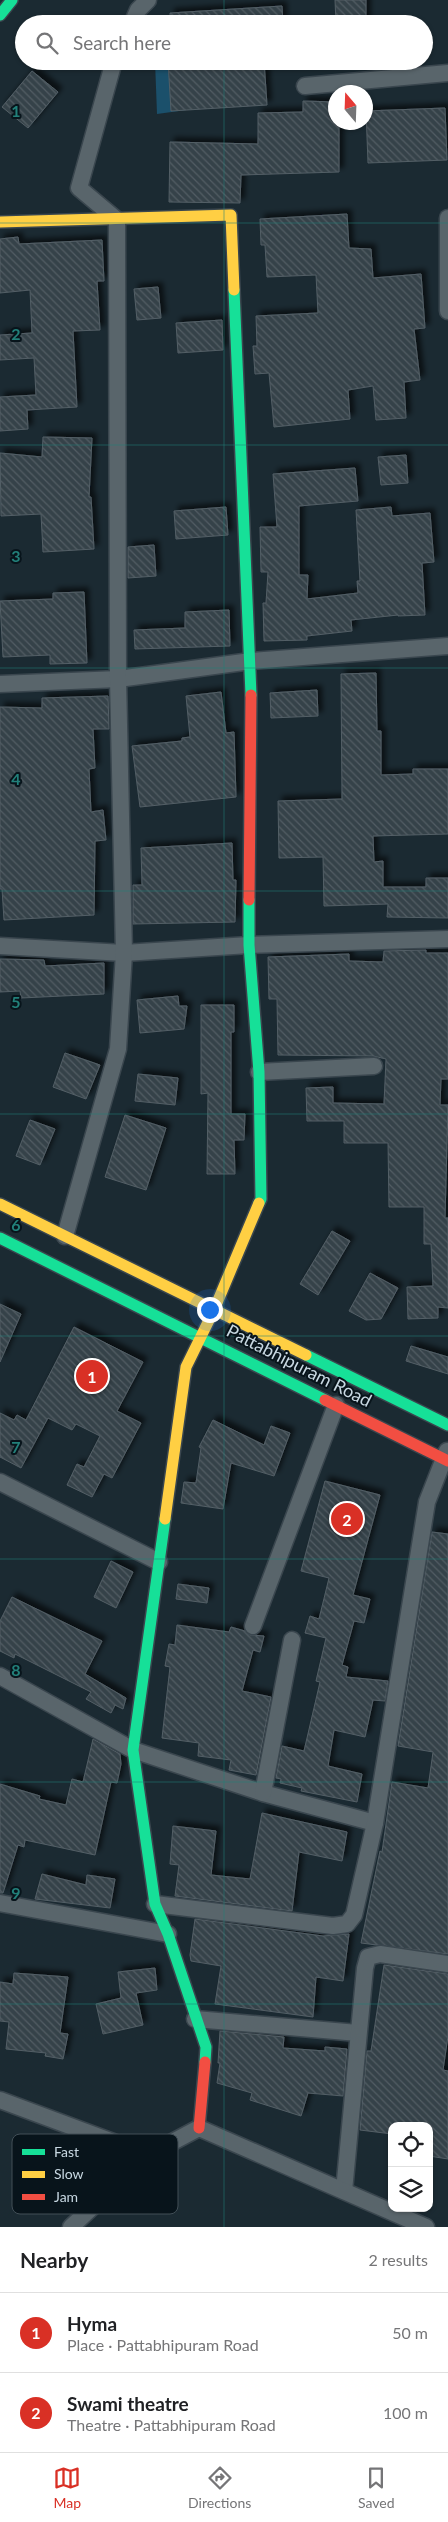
<!DOCTYPE html>
<html lang="en">
<head>
<meta charset="utf-8">
<style>
	:root { --surface:#fff; --page:#f2f2f2; --text:#202124; --muted:#757577; --line:#e0e0e0; --accent:#d93025 }
	body { margin:0; font-family:Lato,sans-serif; background:var(--page); color:var(--text) }
	.controls { position:absolute; right:15px; bottom:15px; display:grid; overflow:hidden; border-radius:10px; box-shadow:0 1px 4px #0004 }
	.controls button { width:45px; height:45px; display:grid; place-items:center; padding:0; border:0; border-bottom:1px solid var(--line); background:var(--surface); color:var(--text); font:25px sans-serif }
	.compass { position:absolute; left:328px; top:85px; width:45px; height:45px; border-radius:50%; background:var(--surface); box-shadow:0 1px 4px #0004; rotate:341deg }
	.you { position:absolute; left:209px; top:1309px; width:18px; height:18px; margin:-12px; border:4px solid #fff; border-radius:50%; background:#1a73e8; box-shadow:0 0 0 8px #1a73e833 }
	.badge { display:grid; place-items:center; width:32px; height:32px; border-radius:50%; background:var(--accent); color:#fff; font-size:16px; font-weight:700 }
	.pin { position:absolute; translate:-50% -50%; border:2px solid #fff; box-shadow:0 1px 5px #0006 }
	.list { margin:0; padding:0; list-style:none }
	h2 { display:flex; justify-content:space-between; align-items:center; height:65px; margin:0; padding:0 20px; font-size:21px }
	h2 small { font-size:16px; font-weight:400; color:var(--muted) }
	.list li { display:grid; grid-template-columns:32px 1fr auto; gap:15px; align-items:center; box-sizing:border-box; height:80px; padding:0 20px; border-top:1px solid var(--line) }
	.list b { display:block; font-size:19px; white-space:nowrap }
	.list p { margin:0; font-size:16px; white-space:nowrap; color:var(--muted) }
	.list em { font-size:16px; font-style:normal; color:var(--muted) }
	.icon { flex:none; width:28px; height:28px; fill:none; stroke:currentColor; stroke-width:2; stroke-linecap:round; stroke-linejoin:round }
	.map { position:relative; flex:none; width:448px; height:2227px; overflow:hidden }
	.search { position:absolute; background:var(--surface); box-shadow:0 1px 4px #0004; left:15px; right:15px; top:15px; height:55px; display:flex; align-items:center; gap:12px; box-sizing:border-box; padding:0 18px; border-radius:28px; color:var(--muted); font-size:19px }
	.sheet { height:225px; background:var(--surface) }
	nav { display:flex; justify-content:space-around; align-items:center; box-sizing:border-box; height:70px; border-top:1px solid var(--line); background:var(--surface); font-size:14px; color:var(--muted) }
	nav a { display:grid; justify-items:center; gap:2px }
	nav .on { color:var(--accent) }
	.map>svg:first-child { display:block }
</style>
</head>
<body>
<div class="map">
<svg width="448" height="2227" viewBox="0 0 448 2227">
	<defs>
		<pattern id="building-back-hatch" width="6" height="6" patternUnits="userSpaceOnUse" patternTransform="scale(1.25)"><rect width="6" height="6" fill="#364249"/><path d="M-1 5l2 2M0 0l6 6M5-1l2 2" fill="none" stroke="#525d63"/></pattern>
		<filter id="shadow"><feDropShadow dx="4.5" dy="-4.5" stdDeviation="2.5" flood-color="#0009"/></filter>
	</defs>
	<rect width="100%" height="100%" fill="#1b2a32"/>
	<!-- pitch -->
	<path fill="#1b506b" d="M155 61H255L259 100 157 114Z"/>
	<!-- building -->
	<g fill="url(#building-back-hatch)" stroke="#535f66" filter="url(#shadow)">
		<path d="M335 0H366V24H336Z"/>
		<path d="M282 6 283 24H170V13Z"/>
		<path d="M168 61H264L267 105 171 111Z"/>
		<path d="M32 71 58 92 28 128 2 107Z"/>
		<path d="M303 101 336 102V122H339V172L241 175 240 203 169 202 170 142 258 144V113L303 112Z"/>
		<path d="M445 108 447 160 368 163 366 111Z"/>
		<path d="M347 214 349 248 371 249 373 278 421 274 425 328 414 329 420 380 404 382 406 418 376 420 373 386 348 390 350 419 274 427 269 373 255 374 253 346H257L256 316 318 313 316 275 267 277 265 245H261L260 219Z"/>
		<path d="M18 237 19 244 102 240 104 281H97L100 330 73 331 77 407 27 410 28 429 0 431V397L36 395 34 358 0 360V335L32 333 30 290 0 293V239Z"/>
		<path d="M158 287 161 318 137 320 134 289Z"/>
		<path d="M222 320 223 350 178 353 176 323Z"/>
		<path d="M43 437 92 438 89 497H91L94 549 43 552 41 514 1 516 0 453 42 457Z"/>
		<path d="M406 455 408 483 381 485 378 457Z"/>
		<path d="M355 468 358 501 299 506V575H308L307 599 358 593 357 581H360L356 510 391 507 392 516 430 513 434 562 422 563 425 615 398 616V615L351 620 352 631 307 636V640L264 641 263 603H266L268 572H261L260 527H277L273 474Z"/>
		<path d="M226 507 228 535 176 539 174 511Z"/>
		<path d="M154 545 156 576 128 578V547Z"/>
		<path d="M84 592 87 663 50 664V655L3 657 0 601 53 599V593Z"/>
		<path d="M229 610 230 646 135 649 134 630 185 628V612Z"/>
		<path d="M376 673 377 731H381V775L413 774V769H448V834L373 836 374 862 383 861V887H426V878H448V918L387 917 388 904 324 906 323 857 279 858 278 801 342 799 341 674Z"/>
		<path d="M317 690 318 716 271 718 270 693Z"/>
		<path d="M221 692 226 733 234 732 236 797 140 807 132 746 182 741V738L190 737 186 696Z"/>
		<path d="M108 696 109 729H93L95 768 89 769 91 812 103 810 106 840 95 841 94 915 4 920 2 889H0V707L42 708V698Z"/>
		<path d="M232 843 233 880H236L235 922 133 924V885H142L141 848Z"/>
		<path d="M426 950V953H448V1079H441L440 1105H448L445 1218H448V1308L438 1307V1318L408 1319 407 1287 433 1286 431 1244H424V1207H389L388 1143H344V1121H307L306 1088 333 1087V1103L384 1104 386 1059 373 1056 278 1055 277 999H269L268 957 349 954V961L383 962 384 951Z"/>
		<path d="M0 959 44 960 45 966 104 963V994L21 998 20 991 0 992Z"/>
		<path d="M178 996 179 1006H187L184 1029 140 1033 137 1000Z"/>
		<path d="M201 1005H234V1032H231V1114H245L244 1140H234L235 1174H207L208 1093 201 1094Z"/>
		<path d="M65 1053 100 1065 86 1099 53 1087Z"/>
		<path d="M138 1074 178 1078 175 1105 135 1101Z"/>
		<path d="M125 1115 166 1128 146 1190 105 1177Z"/>
		<path d="M30 1120 55 1129 40 1165 16 1156Z"/>
		<path d="M332 1231 350 1241 318 1295 300 1284Z"/>
		<path d="M370 1273 398 1288 381 1319 366 1320 349 1311Z"/>
		<path d="M0 1304 21 1314 0 1362Z"/>
		<path d="M74 1327 143 1362 117 1411 141 1423 112 1478 104 1474 92 1497 67 1485 77 1464 84 1467 100 1436 76 1424 72 1430 48 1418 21 1468 0 1457V1413L14 1420 17 1415 26 1420Z"/>
		<path d="M411 1346 448 1357V1374L406 1361Z"/>
		<path d="M213 1420 264 1445 271 1426 290 1433 274 1476 231 1463 223 1509 181 1503 184 1482 196 1483 201 1448 199 1447Z"/>
		<path d="M325 1481 380 1495 353 1595 370 1599 364 1623 354 1621 342 1665 348 1667 346 1677 388 1681 385 1701 373 1700 365 1737 334 1730 328 1766 362 1774 357 1802 301 1791 302 1788 280 1783 281 1779 276 1778 282 1746 304 1751 320 1682 316 1681 326 1638 305 1633 310 1616 319 1619 329 1578 301 1571Z"/>
		<path d="M432 1532 448 1534V1954L361 1943 380 1851 382 1852 392 1782 428 1788 433 1752 398 1746Z"/>
		<path d="M111 1561 133 1572 116 1608 94 1597Z"/>
		<path d="M178 1584 209 1588 207 1603 176 1599Z"/>
		<path d="M12 1597 102 1641 85 1674 126 1698 123 1709 115 1705 111 1713 86 1699 91 1692 15 1654 14 1658 0 1651V1621Z"/>
		<path d="M177 1625 229 1632 231 1627 245 1631 250 1635 264 1636 260 1652 253 1650 242 1691 271 1697 256 1775 229 1770 231 1760 198 1756 199 1743 162 1738 170 1667 165 1666 169 1644 175 1645Z"/>
		<path d="M93 1739 120 1754 121 1764 117 1783 111 1782 95 1855 25 1840 24 1847 18 1845 3 1893H0V1784L40 1796 39 1799 66 1805 72 1779 83 1782Z"/>
		<path d="M262 1813 347 1832 342 1861 299 1852 292 1911 175 1896 179 1865 170 1864 173 1826 216 1831 211 1875 250 1879Z"/>
		<path d="M42 1874 86 1885 87 1875 115 1879 110 1908 35 1899Z"/>
		<path d="M195 1919 323 1936 349 1934 343 1981 316 1977 313 2017 215 2004 221 1966 191 1961 190 1955Z"/>
		<path d="M384 1965 448 1974V2036L443 2070 448 2071V2159L429 2156V2126H392V2134L360 2130 367 2051H371Z"/>
		<path d="M155 1968 157 1990 136 1993 143 2025 103 2034 96 2004 121 1998 118 1972Z"/>
		<path d="M14 1973 68 1977 60 2033 68 2034 63 2059 45 2056 46 2053 6 2049 9 2022 0 2021V1982L13 1984Z"/>
		<path d="M220 2031 284 2037 283 2048 325 2051V2047L347 2049 343 2096 308 2093 301 2116 250 2100 252 2093 217 2083 220 2063H218Z"/>
	</g>
	<g fill="none" stroke-linecap="round" stroke-linejoin="round">
		<!-- street casing -->
		<g stroke="#3a464e" stroke-width="19">
			<g id="street">
				<path d="M132 24 138 10 148 0"/>
				<path d="M305 86 448 73"/>
				<path d="M448 218V311"/>
				<path d="M0 684 118 679 251 661 448 646"/>
				<path d="M0 946 124 953 249 945 448 939"/>
				<path d="M259 1072 374 1066"/>
				<path d="M65 1236 118 1049 124 953 118 679 117 220 79 188 114 61"/>
				<path d="M0 1482 159 1562"/>
				<path d="M253 1626 336 1405"/>
				<path d="M0 1676 133 1750 263 1793 375 1823"/>
				<path d="M263 1793 292 1640"/>
				<path d="M0 1903 168 1934"/>
				<path d="M155 1904 333 1926 347 1924 354 1915 375 1823 427 1502 447 1451"/>
				<path d="M195 2019 358 2033"/>
				<path d="M0 2100 148 2155"/>
				<path d="M344 2191 365 1968 368 1957 380 1954 448 1964"/>
				<path d="M71 2227 148 2155 199 2128 426 2227"/>
			</g>
		</g>
		<!-- fast casing -->
		<g stroke="#3a464e" stroke-width="14">
			<g id="fast">
				<path d="M0 15 12 0"/>
				<path d="M234 290 251 695"/>
				<path d="M249 900V945L259 1072 261 1199 259 1203"/>
				<path d="M0 1238 325 1400"/>
				<path d="M306 1355 448 1425"/>
				<path d="M165 1519 133 1750 155 1904 168 1934 206 2047 205 2062"/>
			</g>
		</g>
		<!-- slow casing -->
		<g stroke="#3a464e" stroke-width="14">
			<g id="slow">
				<path d="M0 222 231 215 234 290"/>
				<path d="M0 1204 306 1355"/>
				<path d="M165 1519 186 1367 214 1310 259 1203"/>
			</g>
		</g>
		<!-- jam casing -->
		<g stroke="#3a464e" stroke-width="14">
			<g id="jam">
				<path d="M249 900 251 695"/>
				<path d="M325 1400 448 1461"/>
				<path d="M199 2128 205 2062"/>
			</g>
		</g>
		<!-- street -->
		<use href="#street" stroke="#59656b" stroke-width="16"/>
		<!-- fast -->
		<use href="#fast" stroke="#16e098" stroke-width="11"/>
		<!-- slow -->
		<use href="#slow" stroke="#ffcf43" stroke-width="11"/>
		<!-- jam -->
		<use href="#jam" stroke="#f24e42" stroke-width="11"/>
	</g>
	<!-- grid -->
	<path fill="none" stroke="#22807a" stroke-width="1" stroke-opacity="0.55" d="M224 0V24M224 61V2227M0 223H448M0 445H448M0 668H448M0 891H448M0 1114H448M0 1336H448M0 1559H448M0 1782H448M0 2004H448"/>
	<g text-anchor="middle" stroke-width="4" stroke-linejoin="round" paint-order="stroke">
		<!-- street labels -->
		<g font-size="18" fill="#c8d8e2" stroke="#08141b">
			<text transform="translate(299 1366) rotate(27)" y="6">Pattabhipuram Road</text>
		</g>
	</g>
	<!-- legend -->
	<rect x="12" y="2134" width="166" height="80" rx="8" fill="#08141b" stroke="#424f57" stroke-width="1"/>
	<rect x="22" y="2149" width="23" height="6" fill="#16e098"/>
	<rect x="22" y="2171" width="23" height="7" fill="#ffcf43"/>
	<rect x="22" y="2194" width="23" height="6" fill="#f24e42"/>
	<g font-size="14" fill="#c8d8e2">
		<text x="54" y="2157">Fast</text>
		<text x="54" y="2179">Slow</text>
		<text x="54" y="2202">Jam</text>
	</g>
	<g font-size="16" text-anchor="middle" font-weight="bold" fill="#22807a" stroke="#08141b" stroke-width="4" stroke-linejoin="round" paint-order="stroke">
		<text x="16" y="117">1</text>
		<text x="16" y="340">2</text>
		<text x="16" y="562">3</text>
		<text x="16" y="785">4</text>
		<text x="16" y="1008">5</text>
		<text x="16" y="1231">6</text>
		<text x="16" y="1453">7</text>
		<text x="16" y="1676">8</text>
		<text x="16" y="1899">9</text>
	</g>
</svg>
<div class="controls">
<button><svg class="icon" aria-label="locate" viewBox="0 0 24 24"><circle cx="12" cy="12" r="6"/><path d="M12 2v4M12 18v4M2 12h4M18 12h4"/></svg></button>
<button><svg class="icon" aria-label="layers" viewBox="0 0 24 24"><path d="M12 4l9 5-9 5-9-5zM3 14l9 5 9-5"/></svg></button>
</div>
<svg class="compass" viewBox="-18 -18 36 36"><path d="M0-13l5 13h-10z" fill="#e53935"/><path d="M0 13l5-13h-10z" fill="#757577"/></svg>
<div class="you"></div>
<div class="pin badge" style="left:92px;top:1376px">1</div>
<div class="pin badge" style="left:347px;top:1519px">2</div>
<div class="search"><svg class="icon" aria-label="search" viewBox="0 0 24 24"><circle cx="10" cy="10" r="6"/><path d="M15 15l6 6"/></svg>Search here</div>
</div>
<section class="sheet">
<h2>Nearby<small>2 results</small></h2>
<ul class="list">
<li><span class="badge">1</span><div><b>Hyma</b><p>Place · Pattabhipuram Road</p></div><em>50 m</em></li>
<li><span class="badge">2</span><div><b>Swami theatre</b><p>Theatre · Pattabhipuram Road</p></div><em>100 m</em></li>
</ul>
</section>
<nav>
<a class="on"><svg class="icon" aria-label="map" viewBox="0 0 24 24"><path d="M3 6l6-2 6 2 6-2v14l-6 2-6-2-6 2zM9 4v14M15 6v14"/></svg>Map</a>
<a><svg class="icon" aria-label="directions" viewBox="0 0 24 24"><path d="M12 3l9 9-9 9-9-9zM9 14v-3h6M13 9l2 2-2 2"/></svg>Directions</a>
<a><svg class="icon" aria-label="saved" viewBox="0 0 24 24"><path d="M7 4h10v16l-5-4-5 4z"/></svg>Saved</a>
</nav>
</body>
</html>
